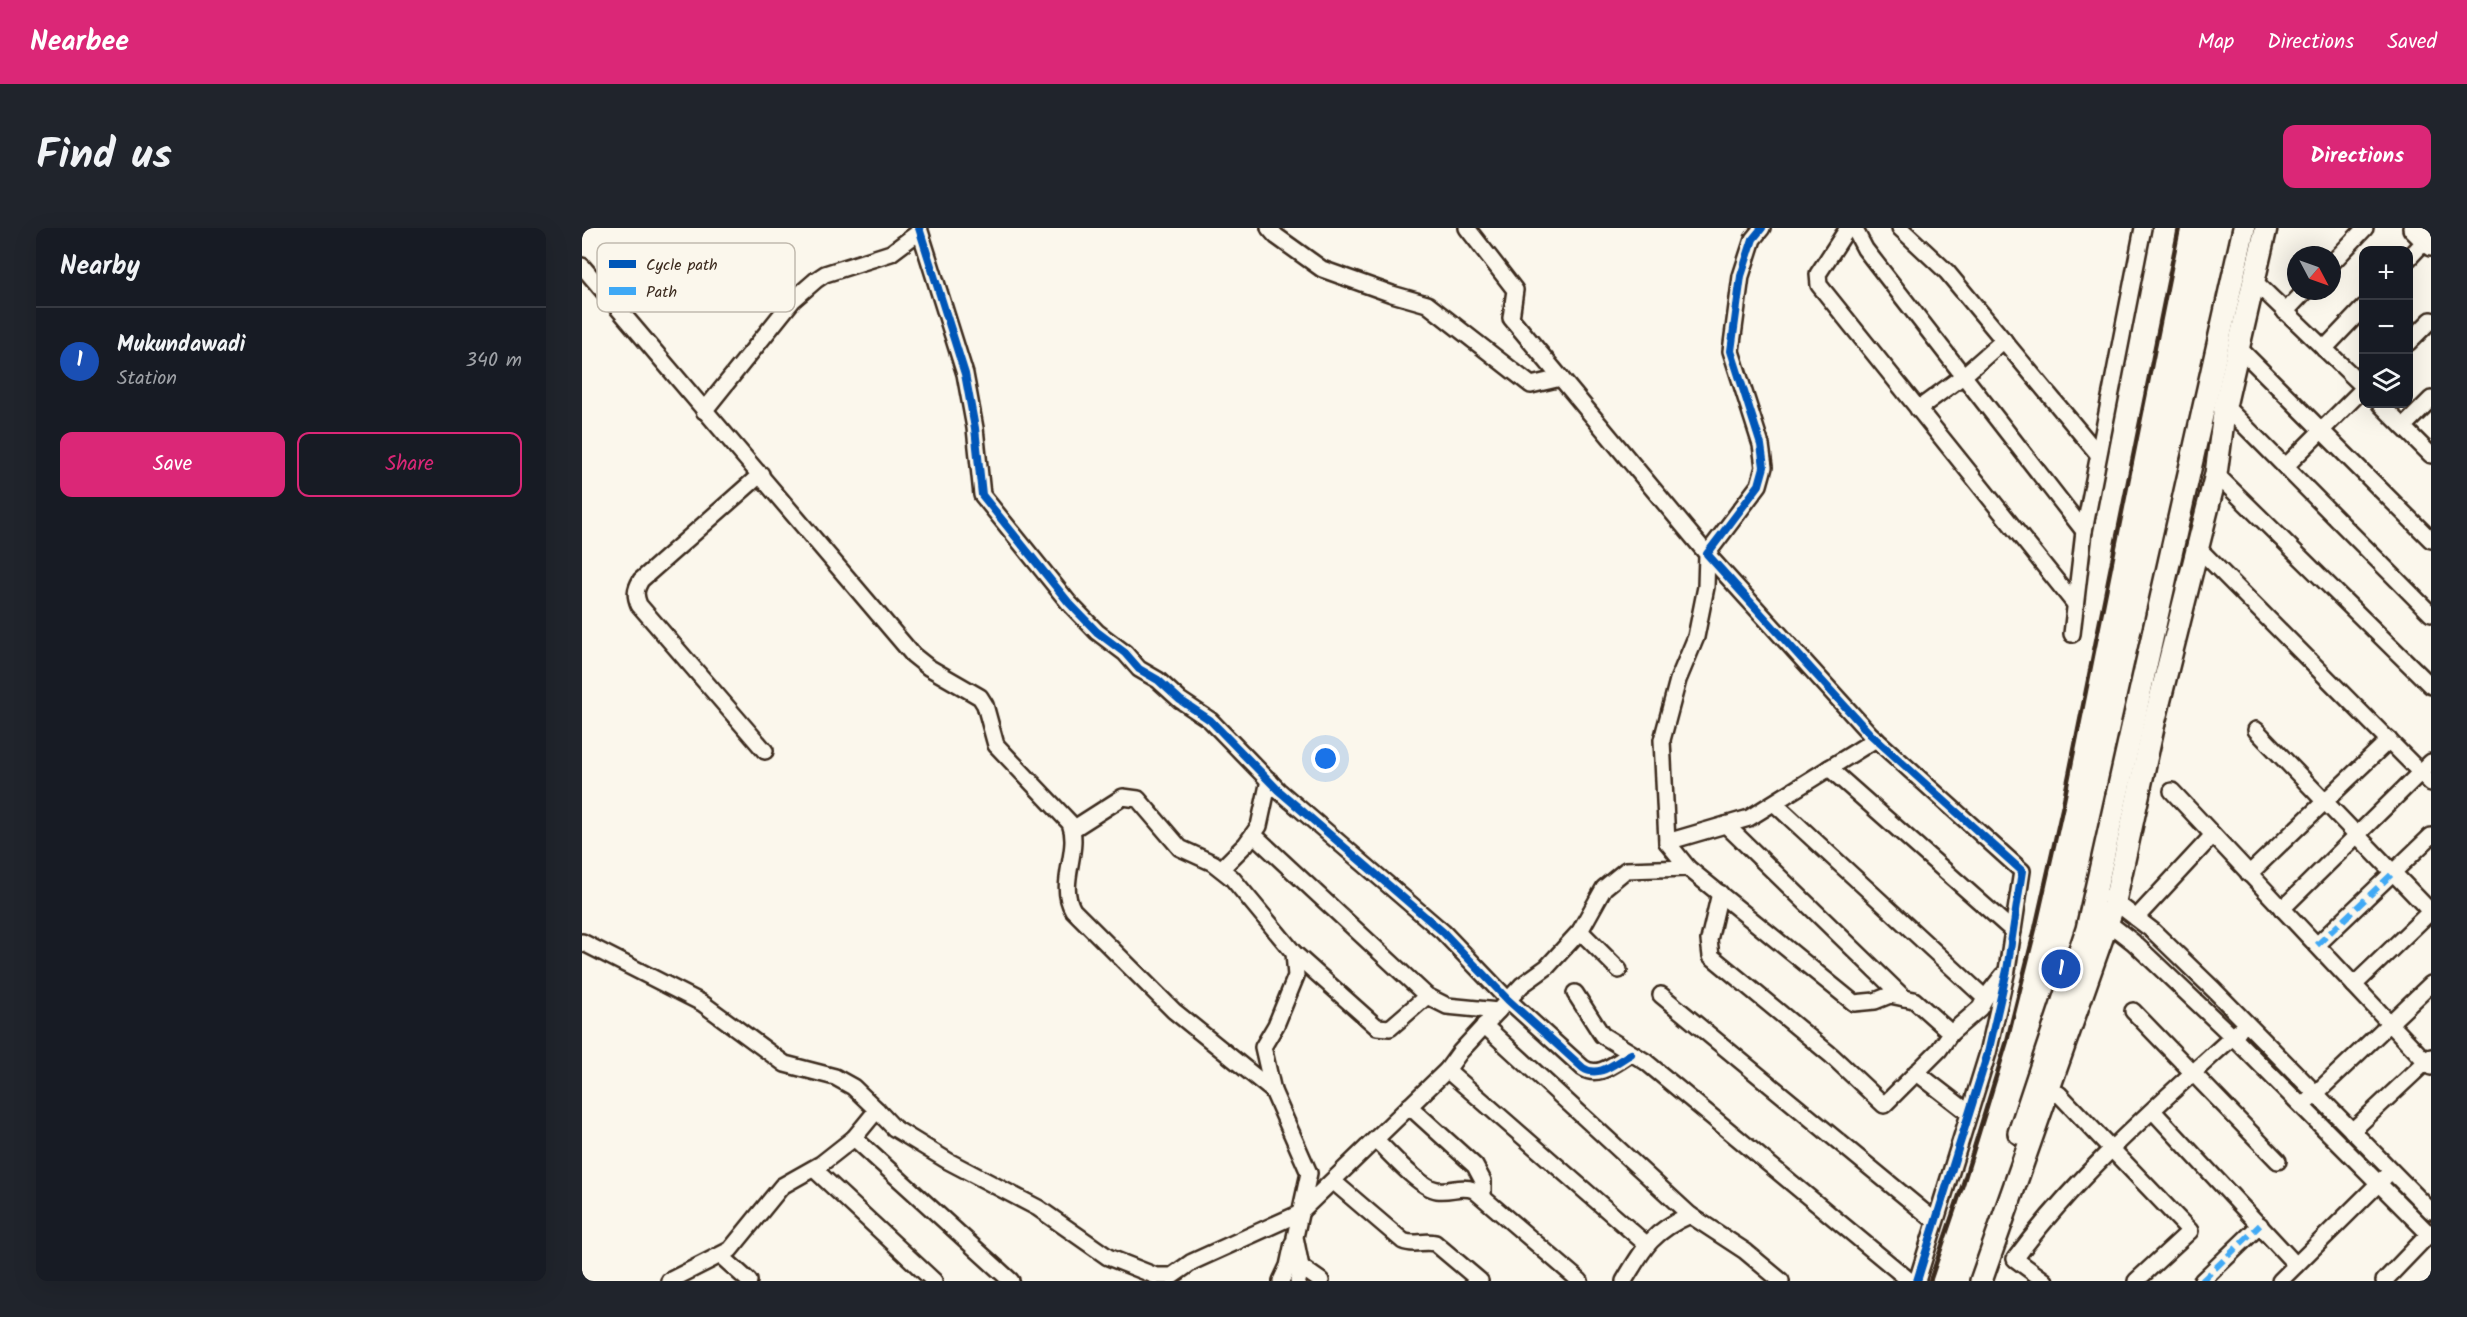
<!DOCTYPE html>
<html lang="en">
<head>
<meta charset="utf-8">
<style>
	:root { --surface:#171b24; --page:#20242c; --text:#f1f3f6; --muted:#9ea1a6; --line:#363941; --accent:#db2777 }
	body { margin:0; font-family:Kalam,sans-serif; background:var(--page); color:var(--text) }
	.controls { position:absolute; right:18px; top:18px; display:grid; overflow:hidden; border-radius:12px; box-shadow:0 6px 24px #0002 }
	.controls button { width:54px; height:54px; display:grid; place-items:center; padding:0; border:0; border-bottom:2px solid var(--line); background:var(--surface); color:var(--text); font:30px sans-serif }
	.compass { position:absolute; left:1705px; top:18px; width:54px; height:54px; border-radius:50%; background:var(--surface); box-shadow:0 6px 24px #0002; rotate:131deg }
	.you { position:absolute; left:744px; top:531px; width:21px; height:21px; margin:-15px; border:4px solid #fff; border-radius:50%; background:#1a73e8; box-shadow:0 0 0 9px #1a73e833 }
	.badge { display:grid; place-items:center; width:39px; height:39px; border-radius:50%; background:var(--accent); color:#fff; font-size:20px; font-weight:700 }
	.pin { position:absolute; translate:-50% -50%; border:3px solid #fff; box-shadow:0 2px 6px #0006 }
	.list { margin:0; padding:0; list-style:none }
	h2 { display:flex; justify-content:space-between; align-items:center; height:78px; margin:0; padding:0 24px; font-size:26px }
	h2 small { font-size:20px; font-weight:400; color:var(--muted) }
	.list li { display:grid; grid-template-columns:39px 1fr auto; gap:18px; align-items:center; box-sizing:border-box; height:108px; padding:0 24px; border-top:2px solid var(--line) }
	.list b { display:block; font-size:22px; white-space:nowrap }
	.list p { margin:0; font-size:20px; white-space:nowrap; color:var(--muted) }
	.list em { font-size:20px; font-style:normal; color:var(--muted) }
	.actions { display:flex; gap:12px; padding:18px 24px }
	.actions a { flex:1; padding:14px 0; border:2px solid var(--accent); border-radius:12px; text-align:center; font-size:21px; color:var(--accent) }
	.actions .main { background:var(--accent); color:#fff }
	.icon { flex:none; width:33px; height:33px; fill:none; stroke:currentColor; stroke-width:2; stroke-linecap:round; stroke-linejoin:round }
	.map { position:relative; flex:none; width:1849px; height:1053px; overflow:hidden; border-radius:12px }
	header { display:flex; align-items:center; gap:36px; box-sizing:border-box; height:84px; padding:0 30px; background:var(--accent); color:#fff }
	header strong { font-size:28px }
	nav { display:flex; gap:33px; margin-inline-start:auto; font-size:21px }
	.intro { display:flex; align-items:center; justify-content:space-between; box-sizing:border-box; height:144px; padding:0 36px }
	h1 { margin:0; font-size:42px }
	.button { padding:15px 27px; border-radius:12px; background:var(--accent); color:#fff; font-size:21px; font-weight:700 }
	main { display:flex; gap:36px; padding:0 36px }
	aside { flex:1; background:var(--surface); border-radius:12px; box-shadow:0 6px 24px #0002 }
	.map>svg:first-child { display:block }
</style>
</head>
<body>
<header>
<strong>Nearbee</strong>
<nav><a>Map</a><a>Directions</a><a>Saved</a></nav>
</header>
<div class="intro"><h1>Find us</h1><a class="button">Directions</a></div>
<main>
<aside>
<h2>Nearby<small></small></h2>
<ul class="list">
<li><span class="badge" style="background:#1a4fb4">1</span><div><b>Mukundawadi</b><p>Station</p></div><em>340 m</em></li>
</ul>
<div class="actions"><a class="main">Save</a><a>Share</a></div>
</aside>
<div class="map">
<svg width="1849" height="1053" viewBox="0 0 1849 1053">
	<rect width="100%" height="100%" fill="#fbf7ec"/>
	<filter id="ink" filterUnits="userSpaceOnUse"><feTurbulence type="fractalNoise" baseFrequency=".0167" numOctaves="2"/><feDisplacementMap in="SourceGraphic" scale="12" xChannelSelector="R" yChannelSelector="G"/><feConvolveMatrix kernelMatrix="1 2 1 2 8 2 1 2 1" color-interpolation-filters="sRGB"/></filter>
	<g filter="url(#ink)">
		<g fill="none" stroke-linecap="round" stroke-linejoin="round">
			<!-- street casing -->
			<g stroke="#3b2a1e" stroke-width="20">
				<g id="street">
					<path d="M337 0 383 146 393 200 400 267 487 375 515 404 543 425 557 441 576 452 598 472 628 492 696 562 861 704 926 772 1001 840C1017 851 1034 834 1049 826"/>
					<path d="M687 0 694 8 740 41 810 66 845 76 949 157 979 150"/>
					<path d="M885 0 933 62 929 90 1125 326 1124 359 1114 409 1096 452 1080 512 1085 614 1106 640 1272 775 1293 773 1308 767 1332 772 1369 805"/>
					<path d="M1180 0 1171 11 1159 48 1149 123 1179 217 1182 239 1177 257 1125 326 1288 506 1440 643 1425 742 1406 825 1335 1053"/>
					<path d="M1266 0 1236 46 1237 57 1493 376"/>
					<path d="M1272 0 1283 21 1502 303"/>
					<path d="M1318 0 1365 44 1516 226"/>
					<path d="M1826 31 1844 12"/>
					<path d="M1750 35 1783 0"/>
					<path d="M0 38 331 427 346 439 398 469 403 477 414 517 488 595C499 623 475 655 491 682L592 783 691 863"/>
					<path d="M1671 52 1782 159"/>
					<path d="M1703 84 1723 63"/>
					<path d="M1826 115 1849 92"/>
					<path d="M1657 120 1849 312"/>
					<path d="M1742 121 1782 79"/>
					<path d="M1798 176 1849 227"/>
					<path d="M1643 178 1849 386"/>
					<path d="M1336 181 1381 148 1422 112"/>
					<path d="M122 183 211 72 234 52 243 46 309 25 337 4"/>
					<path d="M1821 199 1849 171"/>
					<path d="M1704 238 1782 160"/>
					<path d="M179 246 59 352C53 362 53 367 57 377L183 523"/>
					<path d="M1634 246 1849 458"/>
					<path d="M1616 320 1849 555"/>
					<path d="M1490 406 1502 303 1561 0"/>
					<path d="M1674 502 1849 684"/>
					<path d="M1247 540 1431 703"/>
					<path d="M1590 563 1849 839"/>
					<path d="M1192 575 1403 770"/>
					<path d="M1144 597 1322 770"/>
					<path d="M491 601 541 569 556 571 598 620 631 635 650 650 712 725 714 748 694 797 681 819 691 863 727 945 713 1009 719 1039 716 1053"/>
					<path d="M672 607 845 768 865 778 916 783"/>
					<path d="M1085 614 1167 590 1294 511"/>
					<path d="M640 640 664 616 677 598 687 552"/>
					<path d="M1667 646 1807 512"/>
					<path d="M1138 665 1127 712 1129 728 1250 828 1302 877 1357 822 1369 805 1398 780 1403 770 1421 747"/>
					<path d="M1527 669 1571 703 1632 762 1849 983"/>
					<path d="M1700 681 1849 534"/>
					<path d="M1519 689 1551 714 1650 808 1849 1008"/>
					<path d="M1554 690 1631 607"/>
					<path d="M998 703 1037 742"/>
					<path d="M0 714 120 775 203 836 253 849 271 859 295 882 272 910 429 1053"/>
					<path d="M1735 717 1849 608"/>
					<path d="M712 725 795 799 808 800 845 768"/>
					<path d="M1772 757 1849 683"/>
					<path d="M993 765 1020 807 1064 834 1328 1053"/>
					<path d="M1079 767 1353 993"/>
					<path d="M1551 783 1696 933"/>
					<path d="M902 797 1108 987 1163 1023 1199 1053"/>
					<path d="M865 842 1064 1016"/>
					<path d="M1334 844 1387 885"/>
					<path d="M1477 866 1608 1003 1554 1053"/>
					<path d="M1727 872 1849 756"/>
					<path d="M827 878 893 938 901 953V968"/>
					<path d="M295 882 312 900 366 933 456 980 526 1029 574 1048H590L610 1034 716 986 865 842 878 824 940 757 965 739 998 703 1022 660 1044 642 1106 640"/>
					<path d="M1571 883 1714 1037"/>
					<path d="M1770 903 1849 829"/>
					<path d="M794 912C808 925 838 960 855 962 869 964 878 957 892 962L998 1053"/>
					<path d="M232 941 352 1053"/>
					<path d="M752 954 821 1013C832 1018 842 1012 853 1015L898 1053"/>
					<path d="M139 1028 167 1053"/>
					<path d="M719 1039 739 1053"/>
					<path d="M87 1053 148 1022 200 958 239 936 272 910"/>
					<path d="M699 1053 706 1038 711 1015"/>
					<path d="M1042 1053C1062 1019 1071 1003 1108 987"/>
					<path d="M1463 1053 1433 1031C1496 945 1579 874 1657 803"/>
					<path d="M1620 1053 1678 997"/>
					<path d="M1698 1053 1803 949"/>
					<path d="M1802 1053 1849 1004"/>
				</g>
			</g>
			<!-- secondary casing -->
			<g stroke="#3b2a1e" stroke-width="26">
				<g id="secondary">
					<path d="M1832 0 1849 17"/>
					<path d="M1437 905 1505 701 1662 0"/>
					<path d="M1399 1053 1533 673 1572 495 1634 246 1643 178 1684 0"/>
				</g>
			</g>
			<!-- street -->
			<use href="#street" stroke="#fbf7ec" stroke-width="15"/>
			<!-- secondary -->
			<use href="#secondary" stroke="#fbf7ec" stroke-width="21"/>
			<!-- rail -->
			<path stroke="#3b2a1e" stroke-width="4.5" d="M1348 1053 1381 956 1425 813 1453 701 1481 577 1597 0"/>
			<!-- quiet -->
			<g stroke="#3fa9f5" stroke-width="6" stroke-dasharray="12 6" stroke-linecap="butt">
				<path d="M1735 717 1811 645"/>
				<path d="M1620 1053 1678 997"/>
			</g>
			<!-- cycleway casing -->
			<g stroke="#fbf7ec" stroke-width="11">
				<g id="cycleway">
					<path d="M337 0 383 146 393 200 400 267 487 375 515 404 543 425 557 441 576 452 598 472 628 492 696 562 861 704 926 772 1001 840C1017 851 1034 834 1049 826"/>
					<path d="M1180 0 1171 11 1159 48 1149 123 1179 217 1182 239 1177 257 1125 326 1288 506 1440 643 1425 742 1406 825 1335 1053"/>
				</g>
			</g>
			<!-- cycleway -->
			<use href="#cycleway" stroke="#0057b8" stroke-width="8"/>
		</g>
	</g>
	<!-- legend -->
	<rect x="15" y="15" width="198" height="69" rx="9" fill="#fbf7ec" stroke="#c1baae" stroke-width="1.5"/>
	<rect x="27" y="32" width="27" height="8" fill="#0057b8"/>
	<rect x="27" y="59" width="27" height="8" fill="#3fa9f5"/>
	<g font-size="16" fill="#3b2a1e">
		<text x="64" y="42">Cycle path</text>
		<text x="64" y="69">Path</text>
	</g>
</svg>
<div class="controls">
<button>+</button>
<button>−</button>
<button><svg class="icon" aria-label="layers" viewBox="0 0 24 24"><path d="M12 4l9 5-9 5-9-5zM3 14l9 5 9-5"/></svg></button>
</div>
<svg class="compass" viewBox="-18 -18 36 36"><path d="M0-13l5 13h-10z" fill="#e53935"/><path d="M0 13l5-13h-10z" fill="#9ea1a6"/></svg>
<div class="you"></div>
<div class="pin badge" style="left:1479px;top:741px;background:#1a4fb4">1</div>
</div>
</main>
</body>
</html>
